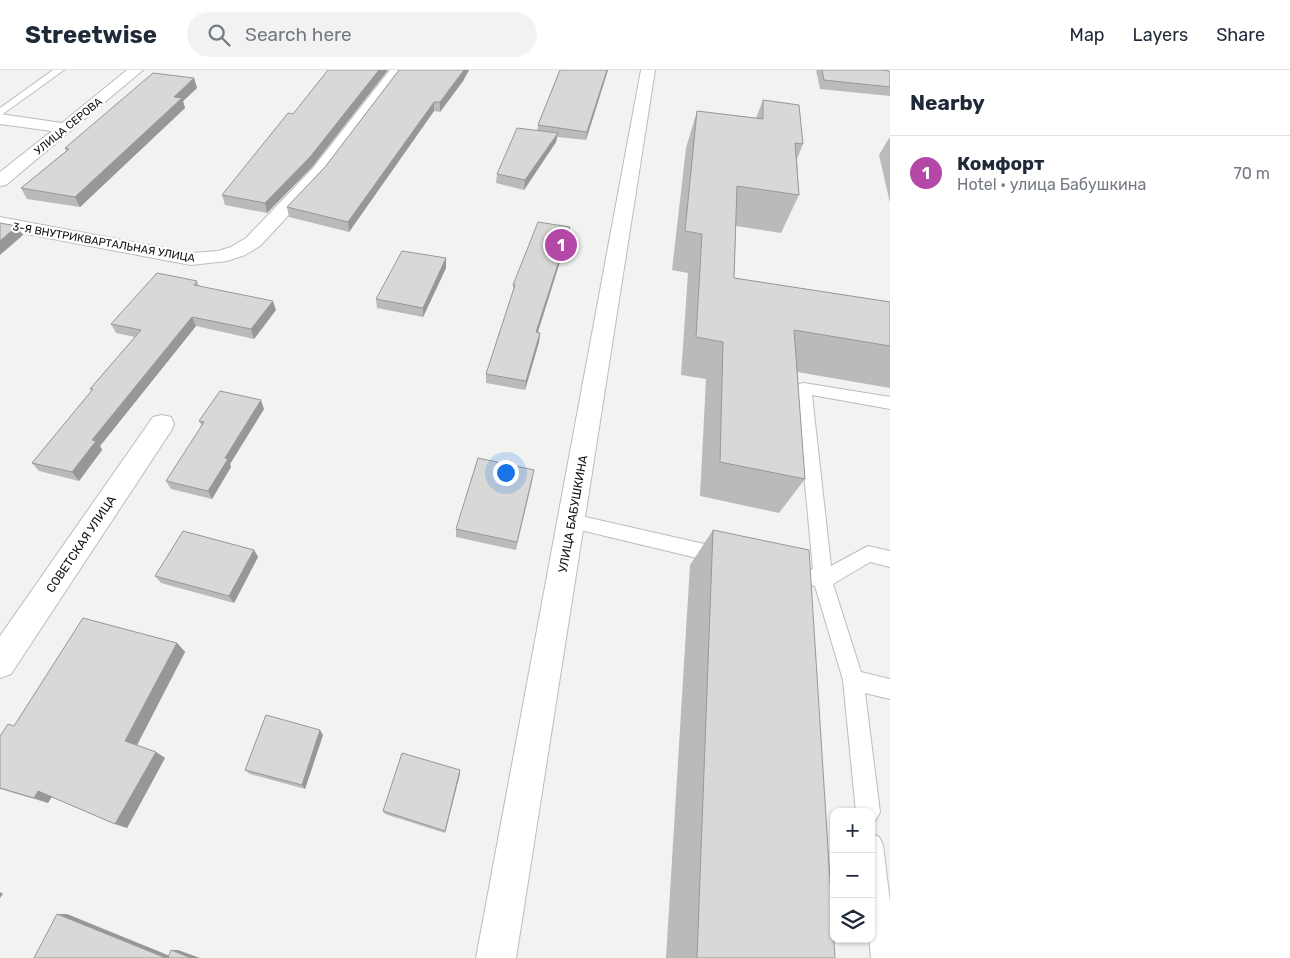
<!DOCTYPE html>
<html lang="en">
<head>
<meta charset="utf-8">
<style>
	:root { --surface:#fff; --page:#f2f2f3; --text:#1f2937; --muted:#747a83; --line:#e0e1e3; --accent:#b448a7 }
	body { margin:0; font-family:Rubik,sans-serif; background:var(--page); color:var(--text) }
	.controls { position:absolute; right:15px; bottom:15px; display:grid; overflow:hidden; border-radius:10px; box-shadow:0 1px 4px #0004 }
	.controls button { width:45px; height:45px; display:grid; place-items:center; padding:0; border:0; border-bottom:1px solid var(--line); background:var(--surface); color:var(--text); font:25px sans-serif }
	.you { position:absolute; left:505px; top:402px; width:18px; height:18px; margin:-12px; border:4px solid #fff; border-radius:50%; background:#1a73e8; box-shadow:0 0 0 8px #1a73e833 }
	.badge { display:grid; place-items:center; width:32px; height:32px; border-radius:50%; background:var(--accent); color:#fff; font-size:16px; font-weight:700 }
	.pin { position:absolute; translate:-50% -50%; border:2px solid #fff; box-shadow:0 1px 5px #0006 }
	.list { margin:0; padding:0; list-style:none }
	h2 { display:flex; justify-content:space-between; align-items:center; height:65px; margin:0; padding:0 20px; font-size:21px }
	h2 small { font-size:16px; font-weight:400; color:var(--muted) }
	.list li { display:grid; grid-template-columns:32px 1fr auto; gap:15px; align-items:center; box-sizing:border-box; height:75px; padding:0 20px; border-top:1px solid var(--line) }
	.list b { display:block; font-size:19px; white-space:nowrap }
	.list p { margin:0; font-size:16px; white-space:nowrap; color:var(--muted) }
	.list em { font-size:16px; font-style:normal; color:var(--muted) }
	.icon { flex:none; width:28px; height:28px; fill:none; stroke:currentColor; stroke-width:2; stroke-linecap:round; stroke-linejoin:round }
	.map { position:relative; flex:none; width:890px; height:888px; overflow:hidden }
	header { display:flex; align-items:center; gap:30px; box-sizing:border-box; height:70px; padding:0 25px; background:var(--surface); border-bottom:1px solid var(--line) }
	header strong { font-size:24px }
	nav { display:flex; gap:28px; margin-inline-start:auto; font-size:18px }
	.search { width:350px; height:45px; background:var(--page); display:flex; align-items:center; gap:12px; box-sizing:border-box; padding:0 18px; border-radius:28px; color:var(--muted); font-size:19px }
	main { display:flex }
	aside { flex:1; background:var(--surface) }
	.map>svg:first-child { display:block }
</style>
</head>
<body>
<header>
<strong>Streetwise</strong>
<div class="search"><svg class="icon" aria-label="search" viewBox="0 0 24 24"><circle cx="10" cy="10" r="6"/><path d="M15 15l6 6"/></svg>Search here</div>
<nav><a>Map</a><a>Layers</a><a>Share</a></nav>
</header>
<main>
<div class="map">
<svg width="890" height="888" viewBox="0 0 890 888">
	<rect width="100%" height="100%" fill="#f1f3f0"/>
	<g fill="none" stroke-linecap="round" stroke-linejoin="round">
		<!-- lane casing -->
		<g stroke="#bbbdba" stroke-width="2">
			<g id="lane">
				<path d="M53 0H64L0 46V38Z"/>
				<path d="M804 313 890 327V339L812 325 831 496 868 476 890 481V497L870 492 833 514 861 602 890 609V629L865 623 880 742 876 750 871 752V742H856L843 610 815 516 806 513 804 507 806 501 813 499 796 318 799 314Z"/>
				<path d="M572 444 722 478 728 480 731 486 728 492 722 494 572 458 566 456 563 451 566 446Z"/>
				<path d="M871 763 879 767 883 775 890 832V888H871L869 869H871Z"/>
			</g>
		</g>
		<!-- street casing -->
		<g stroke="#bbbdba" stroke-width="2">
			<g id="street">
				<path d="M127 0H143L6 115 0 116V102L52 61 0 54V44L62 53Z"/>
				<path d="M390 0H404L325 106 260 176 245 185 227 191 191 195 0 159V147L191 183 218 181 231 177 246 168 313 98Z"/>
				<path d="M641 0H655L516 888H476Z"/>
				<path d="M162 345 171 347 174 354 171 361 11 604 0 608V566L153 347Z"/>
			</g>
		</g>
		<!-- lane -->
		<use href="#lane" fill="#fff" fill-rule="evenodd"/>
		<!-- street -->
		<use href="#street" fill="#fff" fill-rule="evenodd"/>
	</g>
	<!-- wall -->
	<g fill="#babbb8">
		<path d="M328 0H388L312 97 267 143 225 135 222 125 293 44Z"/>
		<path d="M399 0H469L463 11 440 42 434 41 349 162 289 147 287 137 325 97Z"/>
		<path d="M560 0H608L586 70 557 67 556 72 524 120 496 113 497 104 537 61 538 55Z"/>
		<path d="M816 0H882L890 3V26L820 19Z"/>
		<path d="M194 8 197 18 183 31 185 38 80 137 27 129 21 118 66 81 65 78Z"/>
		<path d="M763 30 803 74 797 89 799 125 781 163 736 156 734 208 890 232V318L797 302 805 409 779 443 700 426 706 309 681 305 688 203 672 200 686 78 697 41 756 48Z"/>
		<path d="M889 68H890V133L879 85Z"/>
		<path d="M570 157 568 166 538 262 540 263 539 272 525 320 486 313V304L513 224V215Z"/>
		<path d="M446 188V198L423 247 377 238 376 229Z"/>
		<path d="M197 211 199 216 276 240 254 269 196 256 100 376 102 380 79 411 39 401 32 393 92 321 90 319 135 267 116 263 111 254Z"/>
		<path d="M264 339 230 394 231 397 212 429 171 419 166 411 202 356 199 351Z"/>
		<path d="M533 408 516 480 456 467V459Z"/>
		<path d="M713 460 835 888H666L690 495Z"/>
		<path d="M254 480 258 487 234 533 161 513 155 506Z"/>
		<path d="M177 573 185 582 137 675 156 682 165 688 127 758 115 754 52 727 48 733 0 719V666L14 656Z"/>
		<path d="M323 665 305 719 250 704 245 700Z"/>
		<path d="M460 700 445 763 385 744 383 741Z"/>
	</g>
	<!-- shaded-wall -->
	<g fill="#979896">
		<path d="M379 0H388L312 97 267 143 265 133Z"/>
		<path d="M464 0H469L463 11 440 42V32Z"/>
		<path d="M607 0H608L586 70 587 62Z"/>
		<path d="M194 8 197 18 183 31 185 38 80 137 75 127 174 27Z"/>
		<path d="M434 32V41L349 162 348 152Z"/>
		<path d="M558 63 556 72 524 120 525 110Z"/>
		<path d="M17 156 23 165 0 185V171Z"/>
		<path d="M570 157 568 166 535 271 536 262Z"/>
		<path d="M446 188V198L423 247V238Z"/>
		<path d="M273 231 276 240 254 269 251 259Z"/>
		<path d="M192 247 196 256 100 376 102 380 79 411 72 402 92 370Z"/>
		<path d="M540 263 539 272 525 320 526 311Z"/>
		<path d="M261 330 264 339 230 394 231 397 212 429 208 421 225 388Z"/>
		<path d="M254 480 258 487 234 533 229 526Z"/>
		<path d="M177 573 185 582 136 677 125 671Z"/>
		<path d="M320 660 323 665 305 719 302 715Z"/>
		<path d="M156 682 165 688 127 758 115 754Z"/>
		<path d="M460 700V704L445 763V761Z"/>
		<path d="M38 721 52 726 48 733 34 728Z"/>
		<path d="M0 822 3 824 0 828Z"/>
		<path d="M57 844H67L175 888H166Z"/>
		<path d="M171 880H178L200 888H191Z"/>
	</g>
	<!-- building -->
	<g fill="#d8d9d6" stroke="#979896">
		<path d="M328 0H379L310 87 265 133 222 125 288 43 293 44Z"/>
		<path d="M399 0H464L440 32H434L348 152 287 137 325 97Z"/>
		<path d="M560 0H607L587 62 538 55Z"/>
		<path d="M822 0H882L889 1 890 3V17L824 10Z"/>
		<path d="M153 3 194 8 174 27 182 28 75 127 21 118 69 79 65 78Z"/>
		<path d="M763 30 799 35 803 74 795 73 799 125 737 116 734 208 890 232V276L794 260 805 409 720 392 723 272 696 267 702 164 685 161 697 41 763 49Z"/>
		<path d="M517 58 558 63 525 110 497 104Z"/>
		<path d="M538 152 570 157 536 262 540 263 526 311 486 304 515 215H513Z"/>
		<path d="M0 153 17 156 0 171Z"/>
		<path d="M402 181 446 188 423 238 376 229Z"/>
		<path d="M157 203 197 211 194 215 273 231 251 259 192 247 92 370 96 371 72 402 32 393 93 319H90L141 260 111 254Z"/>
		<path d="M220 321 261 330 225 388 228 389 208 421 166 411 204 352 199 351Z"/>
		<path d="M478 388 534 400 517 472 456 459Z"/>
		<path d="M713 460 809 480 835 888H697Z"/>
		<path d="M183 461 254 480 229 526 155 506Z"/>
		<path d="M83 548 177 573 125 671 156 682 115 754 38 721 34 728 0 718V666L8 654 14 656Z"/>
		<path d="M266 645 320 660 302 715 245 700Z"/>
		<path d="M402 683 460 700 445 761 383 741Z"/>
		<path d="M57 844 166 888H34Z"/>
		<path d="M171 880 191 888H168Z"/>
	</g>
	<g text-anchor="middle" stroke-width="4.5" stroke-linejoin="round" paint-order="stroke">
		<!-- far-street labels -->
		<g font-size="11" fill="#101110" stroke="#fff">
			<text transform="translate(68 56) rotate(-39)" y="4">УЛИЦА СЕРОВА</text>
			<text transform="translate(104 172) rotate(10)" y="4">3-Я ВНУТРИКВАРТАЛЬНАЯ УЛИЦА</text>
		</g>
		<!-- street labels -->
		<g font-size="12" fill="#101110" stroke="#fff">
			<text transform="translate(573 444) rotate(-80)" y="4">УЛИЦА БАБУШКИНА</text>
			<text transform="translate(81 474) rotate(-56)" y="4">СОВЕТСКАЯ УЛИЦА</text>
		</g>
	</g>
</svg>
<div class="controls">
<button>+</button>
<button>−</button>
<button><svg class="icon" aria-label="layers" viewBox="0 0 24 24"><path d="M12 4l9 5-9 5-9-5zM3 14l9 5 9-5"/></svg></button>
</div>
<div class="you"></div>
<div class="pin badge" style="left:561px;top:175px">1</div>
</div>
<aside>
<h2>Nearby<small></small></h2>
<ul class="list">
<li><span class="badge">1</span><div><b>Комфорт</b><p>Hotel · улица Бабушкина</p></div><em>70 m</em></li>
</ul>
</aside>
</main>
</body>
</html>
